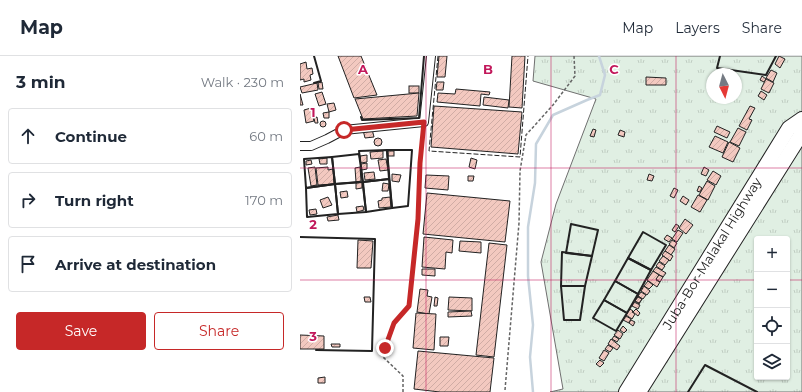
<!DOCTYPE html>
<html lang="en">
<head>
<meta charset="utf-8">
<style>
	:root { --surface:#fff; --page:#f2f2f3; --text:#1f2937; --muted:#747a83; --line:#e0e1e3; --accent:#c62828 }
	body { margin:0; font-family:Montserrat,sans-serif; background:var(--page); color:var(--text) }
	.controls { position:absolute; right:12px; bottom:12px; display:grid; overflow:hidden; border-radius:4px; box-shadow:0 1px 3px #0004 }
	.controls button { width:36px; height:36px; display:grid; place-items:center; padding:0; border:0; border-bottom:1px solid var(--line); background:var(--surface); color:var(--text); font:20px sans-serif }
	.compass { position:absolute; left:406px; top:12px; width:36px; height:36px; border-radius:50%; background:var(--surface); box-shadow:0 1px 3px #0004; rotate:174deg }
	.stop { position:absolute; width:12px; height:12px; margin:-9px; border:3px solid #c62828; border-radius:50%; background:#fff }
	.stop.end { background:#c62828; border-color:#fff; box-shadow:0 1px 4px #0008 }
	.list { margin:0; padding:0; list-style:none }
	h2 { display:flex; justify-content:space-between; align-items:center; height:52px; margin:0; padding:0 16px; font-size:17px }
	h2 small { font-size:13px; font-weight:400; color:var(--muted) }
	.list li { display:grid; grid-template-columns:26px 1fr auto; gap:12px; align-items:center; box-sizing:border-box; height:56px; margin:0 8px 8px; padding:0 8px; border:1px solid var(--line); border-radius:4px }
	.list b { display:block; font-size:15px; white-space:nowrap }
	.list em { font-size:13px; font-style:normal; color:var(--muted) }
	.actions { display:flex; gap:8px; padding:12px 16px }
	.actions a { flex:1; padding:9px 0; border:1px solid var(--accent); border-radius:4px; text-align:center; font-size:14px; color:var(--accent) }
	.actions .main { background:var(--accent); color:#fff }
	.icon { flex:none; width:22px; height:22px; fill:none; stroke:currentColor; stroke-width:2; stroke-linecap:round; stroke-linejoin:round }
	.map { position:relative; flex:none; width:502px; height:336px; overflow:hidden }
	header { display:flex; align-items:center; gap:24px; box-sizing:border-box; height:56px; padding:0 20px; background:var(--surface); border-bottom:1px solid var(--line) }
	header strong { font-size:19px }
	nav { display:flex; gap:22px; margin-inline-start:auto; font-size:14px }
	main { display:flex }
	aside { flex:1; background:var(--surface) }
	.map>svg:first-child { display:block }
</style>
</head>
<body>
<header>
<strong>Map</strong>
<nav><a>Map</a><a>Layers</a><a>Share</a></nav>
</header>
<main>
<aside>
<h2>3 min<small>Walk · 230 m</small></h2>
<ul class="list">
<li><svg class="icon" aria-label="ahead" viewBox="0 0 24 24"><path d="M12 20V5M6 11l6-6 6 6"/></svg><div><b>Continue</b></div><em>60 m</em></li>
<li><svg class="icon" aria-label="right" viewBox="0 0 24 24"><path d="M7 20v-9h11M14 6l5 5-5 5"/></svg><div><b>Turn right</b></div><em>170 m</em></li>
<li><svg class="icon" aria-label="arrive" viewBox="0 0 24 24"><path d="M6 21V4h12l-3 4 3 4H6"/></svg><div><b>Arrive at destination</b></div></li>
</ul>
<div class="actions"><a class="main">Save</a><a>Share</a></div>
</aside>
<div class="map">
<svg width="502" height="336" viewBox="0 0 502 336">
	<defs>
		<pattern id="grass-tufts" width="24" height="20" patternUnits="userSpaceOnUse"><rect width="24" height="20" fill="#e0efe3"/><path d="M3 7l-1-3M5 7V3M7 7l1-3M15 17l-1-3M17 17v-4M19 17l1-3" fill="none" stroke="#c0cdc2"/></pattern>
		<pattern id="building-hatch" width="6" height="6" patternUnits="userSpaceOnUse"><rect width="6" height="6" fill="#f3c9c0"/><path d="M-1 1l2-2M0 6l6-6M5 7l2-2" fill="none" stroke="#d0aca5"/></pattern>
	</defs>
	<rect width="100%" height="100%" fill="#fff"/>
	<!-- grass -->
	<path fill="url(#grass-tufts)" stroke="#6f6f6f" fill-rule="evenodd" d="M235 0H502V336H250L263 333 241 206 256 148 296 43 233 25ZM412 18H436V42H412ZM457 183H487V321H457Z"/>
	<g fill="none" stroke-linecap="round" stroke-linejoin="round">
		<!-- stream -->
		<path stroke="#c7d3dd" stroke-width="2.5" d="M233 336 230 301 233 269 228 220V171L235 127 236 88 253 59 287 44 300 39 305 19 299 0"/>
	</g>
	<!-- building -->
	<g fill="url(#building-hatch)" stroke="#222">
		<path d="M38 0H61L77 39 54 42Z"/>
		<path d="M139 0H147L145 21H137Z"/>
		<path d="M212 0H225L222 52 209 51Z"/>
		<path d="M479 0 485 3 480 12 475 8Z"/>
		<path d="M6 6 7 13 12 12 13 18 10 19 11 24 4 26V23L0 24V8Z"/>
		<path d="M471 14 477 17 473 26 466 22Z"/>
		<path d="M462 20 466 23 464 26 460 24Z"/>
		<path d="M346 21 366 22V29H346Z"/>
		<path d="M466 23 474 27 469 37 461 33Z"/>
		<path d="M22 26 23 33H19L18 27Z"/>
		<path d="M137 26H144L143 34H136Z"/>
		<path d="M17 27 18 34 2 37 0 31Z"/>
		<rect x="109" y="30" width="10" height="7"/>
		<path d="M156 33 190 36 189 39 181 38 180 50 137 46 138 37 155 38Z"/>
		<path d="M461 35 467 39 464 44 458 40Z"/>
		<path d="M22 36 26 48 19 50 15 38Z"/>
		<path d="M119 37 117 60 63 63 55 43Z"/>
		<path d="M0 38 3 49H0Z"/>
		<path d="M184 41 209 44 208 52 183 49Z"/>
		<path d="M34 47 36 54 29 56 27 48Z"/>
		<path d="M134 50 222 56 218 98 131 91Z"/>
		<path d="M450 50 455 52 449 63 452 64 447 74 439 70Z"/>
		<path d="M11 52 14 65 6 67 4 54Z"/>
		<path d="M29 56V62H24L23 57Z"/>
		<path d="M17 61 18 67H15L14 62Z"/>
		<circle cx="23" cy="68" r="3"/>
		<path d="M417 70 430 76 427 82 414 76Z"/>
		<path d="M438 72 446 76 439 90 430 86Z"/>
		<path d="M72 73 74 81 65 82 63 74Z"/>
		<path d="M293 73 296 74 294 81 290 80Z"/>
		<path d="M320 74 325 76 324 81 318 79Z"/>
		<path d="M415 80 428 86 423 97 409 91Z"/>
		<circle cx="78" cy="86" r="4"/>
		<path d="M429 86 440 92 433 106 422 101Z"/>
		<path d="M83 95V102L71 103 70 96Z"/>
		<rect x="88" y="95" width="6" height="5"/>
		<path d="M67 99V106L61 107 60 100Z"/>
		<path d="M27 102V108H20L19 103Z"/>
		<path d="M171 102 177 104 175 113 169 111Z"/>
		<path d="M86 103 88 114 80 115 78 104Z"/>
		<path d="M11 104 12 108 6 109V105Z"/>
		<path d="M67 107V113L62 114 61 108Z"/>
		<path d="M15 111 17 129 11 130 8 112Z"/>
		<path d="M28 111V114L33 113 34 128 18 129 16 112Z"/>
		<path d="M60 111 61 125 56 126 55 112Z"/>
		<path d="M404 111 409 114 406 120 401 118Z"/>
		<path d="M413 115 421 120 416 129 407 124Z"/>
		<path d="M74 116 75 123 65 124 64 117Z"/>
		<path d="M92 118 101 119 99 126 92 125Z"/>
		<path d="M349 118 354 120 352 125 347 124Z"/>
		<path d="M126 119 149 120 148 134 125 132Z"/>
		<path d="M168 120H174L173 125H168Z"/>
		<path d="M407 125 415 130 408 144 399 139Z"/>
		<path d="M62 126V132L56 133V127Z"/>
		<path d="M83 127 89 128 88 135H82Z"/>
		<path d="M399 130 402 132 400 136 397 135Z"/>
		<path d="M374 132 378 134 374 142 370 140Z"/>
		<path d="M47 135 48 141 41 142 40 136Z"/>
		<path d="M127 137 210 145 205 186 123 178Z"/>
		<path d="M398 139 407 144 400 156 391 151Z"/>
		<path d="M383 140 389 144 386 149 380 145Z"/>
		<path d="M28 141 32 149 23 152 20 144Z"/>
		<path d="M90 141 91 151 79 152 78 145 82 144V142Z"/>
		<path d="M63 150 64 154 57 156 56 151Z"/>
		<path d="M16 153 17 158 10 159 9 154Z"/>
		<path d="M38 159 39 164 28 165 27 161Z"/>
		<path d="M385 163 393 169 386 178 379 172Z"/>
		<path d="M376 168 379 170 375 176 372 174Z"/>
		<path d="M378 174 383 177 377 186 372 183Z"/>
		<path d="M367 179 372 182 369 186 364 183Z"/>
		<path d="M124 181 153 184 152 197 146 196 145 213 122 211Z"/>
		<path d="M58 184 73 185 71 212H57Z"/>
		<path d="M372 184 377 187 374 192 369 188Z"/>
		<path d="M160 185 181 186V197L159 195Z"/>
		<path d="M189 187 207 189 194 301 176 299Z"/>
		<path d="M369 189 375 193 371 199 365 195Z"/>
		<path d="M365 195 373 200 370 205 362 199Z"/>
		<path d="M363 200 369 204 365 209 359 205Z"/>
		<path d="M359 206 365 210 362 214 356 210Z"/>
		<path d="M356 211 366 217 363 221 353 215Z"/>
		<path d="M122 213H135V220L122 219Z"/>
		<path d="M353 215 359 219 356 224 360 226 357 231 347 224Z"/>
		<path d="M359 219 363 221 360 226 356 223Z"/>
		<path d="M348 225 353 229 349 233 344 230Z"/>
		<path d="M344 230 350 235 347 239 341 235Z"/>
		<path d="M120 233 128 234 127 240 132 241 129 258 117 256Z"/>
		<path d="M341 236 346 239 343 243 338 240Z"/>
		<path d="M338 240 342 243 339 248 335 245Z"/>
		<path d="M64 241H70L71 246H65Z"/>
		<path d="M135 241 138 242 137 250H134Z"/>
		<path d="M149 241 172 242V255L148 254Z"/>
		<path d="M338 241 342 243 339 247 335 245Z"/>
		<path d="M334 246 340 249 338 253 332 250Z"/>
		<path d="M330 253 333 255 332 256 335 258 332 263 326 259Z"/>
		<path d="M336 253 340 257 338 260 333 256Z"/>
		<path d="M171 255 172 260 148 261V256Z"/>
		<path d="M116 257 136 258 134 294 113 292Z"/>
		<path d="M326 260 331 263 329 267 323 264Z"/>
		<path d="M331 264 335 266 333 270 329 267Z"/>
		<path d="M323 270 327 274 324 277 320 274Z"/>
		<path d="M318 274 323 278 320 283 314 279Z"/>
		<path d="M0 279 24 280V293H0Z"/>
		<path d="M314 280 319 283 317 286 312 283Z"/>
		<path d="M140 281H149L148 290H140Z"/>
		<path d="M311 283 320 290 317 294 308 288Z"/>
		<path d="M31 288H40V291H32Z"/>
		<path d="M308 289 313 292 310 296 305 293Z"/>
		<path d="M304 294 309 297 304 305 299 302Z"/>
		<path d="M118 295 194 302 190 336H140L114 333Z"/>
		<path d="M300 304 304 307 300 311 296 308Z"/>
		<path d="M25 321V327H18V322Z"/>
	</g>
	<g fill="none" stroke-linecap="round" stroke-linejoin="round">
		<!-- minor casing -->
		<g stroke="#222" stroke-width="10">
			<path id="minor" d="M0 90H11L27 83 44 74 124 66 131 0"/>
		</g>
		<!-- trunk casing -->
		<g stroke="#222" stroke-width="16">
			<g id="trunk">
				<path id="s1" d="M326 336 489 72 502 63"/>
				<path d="M339 336 500 80 502 70"/>
			</g>
		</g>
		<!-- path -->
		<g stroke="#646464" stroke-width="1.5" stroke-dasharray="3 2" stroke-linecap="butt">
			<path d="M205 334 219 167 220 115 226 79 253 49 275 20 274 0"/>
			<path d="M103 336V320L83 301 85 292 94 267 109 250 118 163 120 107 123 74"/>
		</g>
		<!-- minor -->
		<use href="#minor" stroke="#fff" stroke-width="8"/>
		<!-- trunk -->
		<use href="#trunk" stroke="#fff" stroke-width="14"/>
		<!-- fence -->
		<path stroke="#222" stroke-width="1" stroke-dasharray="5 2" stroke-linecap="butt" d="M138 0 129 95 220 101 228 0"/>
		<!-- wall -->
		<g stroke="#222" stroke-width="2">
			<path d="M420 0 417 12 466 19 476 0"/>
			<path d="M14 27 21 25 14 0"/>
			<path d="M61 61 62 64 119 62 124 0"/>
			<path d="M87 94H112L108 150 92 152Z"/>
			<path d="M59 98 63 126 35 128 32 101Z"/>
			<path d="M32 101 35 128 6 132 4 103Z"/>
			<path d="M60 103 59 95 87 94 89 123 63 126"/>
			<path d="M89 123 92 152 66 156 63 126Z"/>
			<path d="M59 126 35 128 38 158 66 156 61 113"/>
			<path d="M35 128 38 158 7 161 6 132Z"/>
			<path d="M271 168 298 174 292 200 266 197Z"/>
			<path d="M343 176 366 189 351 214 328 202Z"/>
			<path d="M0 181 75 183 72 295 16 294"/>
			<path d="M262 196 292 200 285 230H261Z"/>
			<path d="M328 202 351 214 338 238 315 225Z"/>
			<path d="M315 225 338 238 327 257 304 244Z"/>
			<path d="M261 230H285L280 264H264Z"/>
			<path d="M304 244 327 257 316 275 293 262Z"/>
			<path d="M388 336 405 309 457 336"/>
		</g>
	</g>
	<g fill="none" stroke-linecap="round" stroke-linejoin="round">
		<!-- route -->
		<path stroke="#c62828" stroke-width="5" d="M44 74 124 66 120 107 118 163 109 250 94 267 85 292"/>
	</g>
	<!-- grid -->
	<path fill="none" stroke="#c2185b" stroke-width="1" stroke-opacity="0.55" d="M126 0V336M251 0V336M376 0V336M0 112H502M0 224H457M487 224H502"/>
	<g text-anchor="middle" stroke-width="3" stroke-linejoin="round" paint-order="stroke">
		<!-- street labels -->
		<g font-size="13" fill="#222" stroke="#fff">
			<text dy="5" stroke="none"><textPath href="#s1" startOffset="163">Juba-Bor-Malakal Highway</textPath></text>
		</g>
	</g>
	<g font-size="13" text-anchor="middle" font-weight="bold" fill="#c2185b" stroke="#fff" stroke-width="3" stroke-linejoin="round" paint-order="stroke">
		<text x="63" y="18">A</text>
		<text x="188" y="18">B</text>
		<text x="314" y="18">C</text>
		<text x="13" y="61">1</text>
		<text x="13" y="173">2</text>
		<text x="13" y="285">3</text>
	</g>
</svg>
<div class="controls">
<button>+</button>
<button>−</button>
<button><svg class="icon" aria-label="locate" viewBox="0 0 24 24"><circle cx="12" cy="12" r="6"/><path d="M12 2v4M12 18v4M2 12h4M18 12h4"/></svg></button>
<button><svg class="icon" aria-label="layers" viewBox="0 0 24 24"><path d="M12 4l9 5-9 5-9-5zM3 14l9 5 9-5"/></svg></button>
</div>
<svg class="compass" viewBox="-18 -18 36 36"><path d="M0-13l5 13h-10z" fill="#e53935"/><path d="M0 13l5-13h-10z" fill="#747a83"/></svg>
<div class="stop" style="left:44px;top:74px"></div>
<div class="stop end" style="left:85px;top:292px"></div>
</div>
</main>
</body>
</html>
